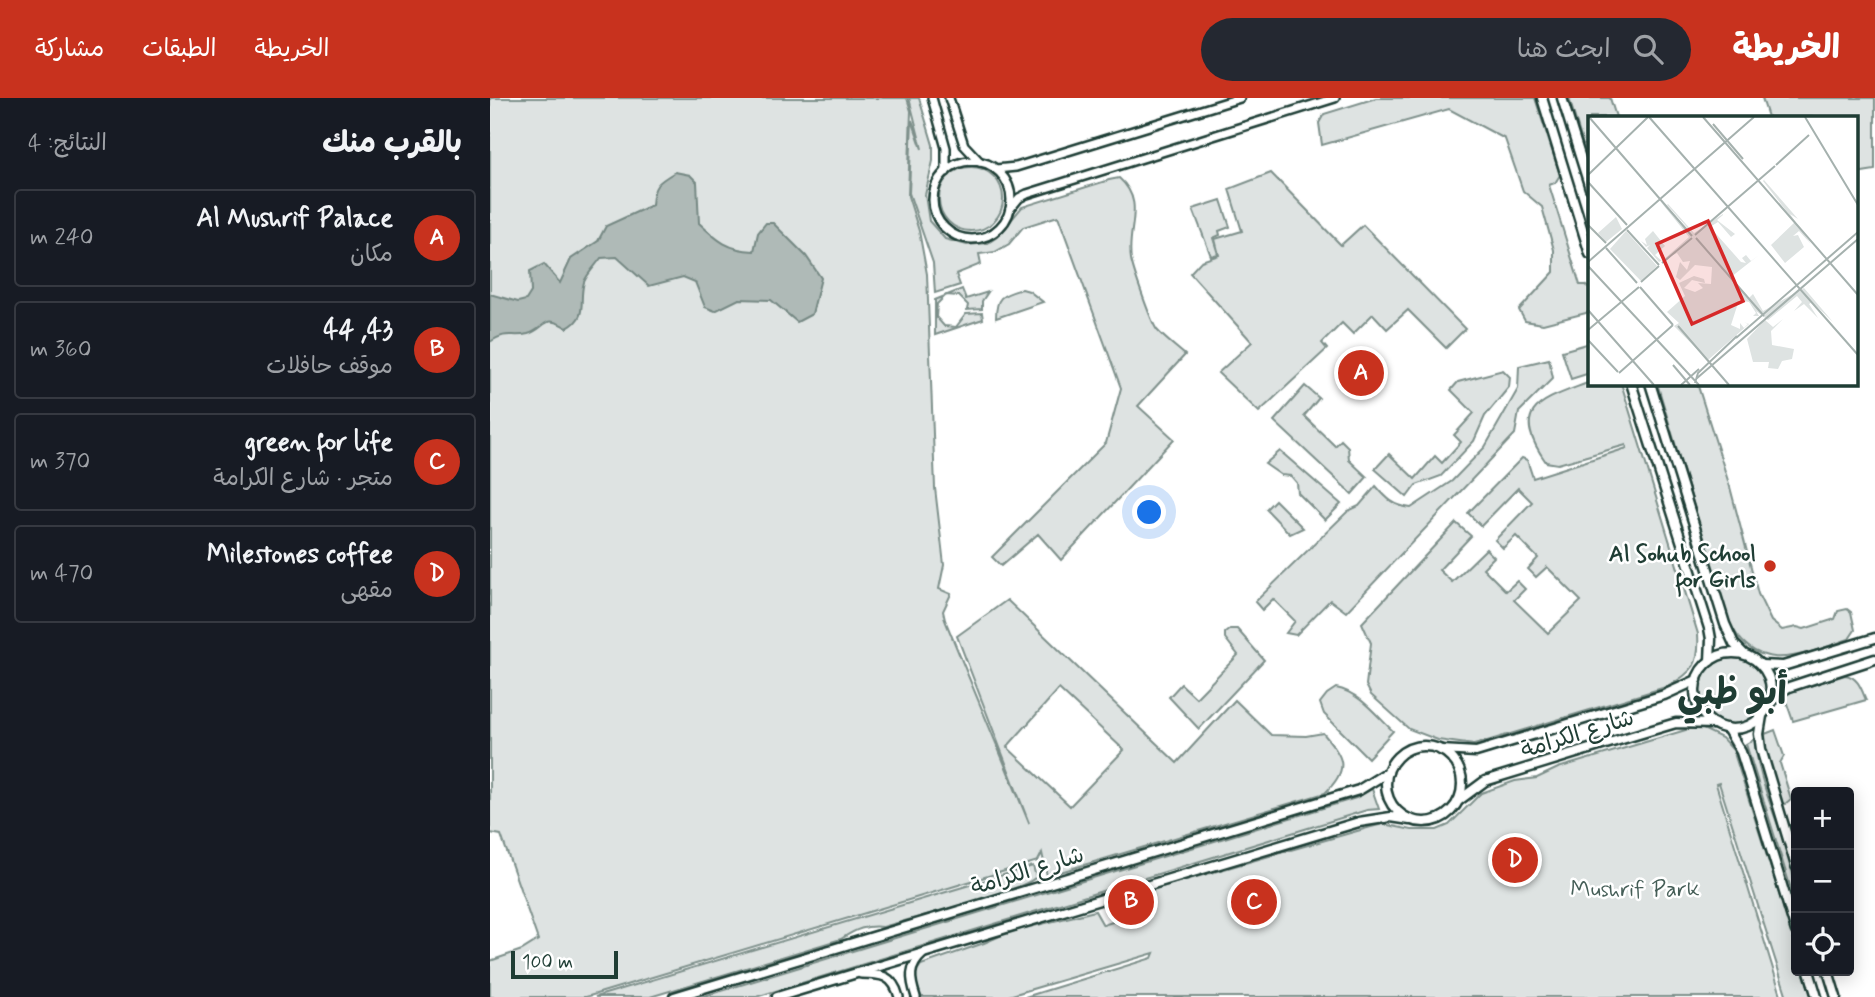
<!DOCTYPE html>
<html lang="ar">
<head>
<meta charset="utf-8">
<style>
	:root { --surface:#171b24; --page:#242831; --text:#f1f3f6; --muted:#9ea1a6; --line:#363941; --accent:#c8321e }
	body { margin:0; font-family:Mynerve,"Playpen Sans Arabic",sans-serif; background:var(--page); color:var(--text); direction:rtl }
	.controls { position:absolute; right:21px; bottom:21px; display:grid; overflow:hidden; border-radius:7px; box-shadow:0 4px 18px #0003 }
	.controls button { width:63px; height:63px; display:grid; place-items:center; padding:0; border:0; border-bottom:2px solid var(--line); background:var(--surface); color:var(--text); font:35px sans-serif }
	.scale { position:absolute; left:21px; bottom:18px; width:107px; box-sizing:border-box; padding-left:7px; border:4px solid #1f3d34; border-top:0; font-size:19px; line-height:24px; white-space:nowrap; color:#1f3d34; -webkit-text-stroke:5px #fff; paint-order:stroke }
	.you { position:absolute; left:660px; top:415px; width:24px; height:24px; margin:-18px; border:5px solid #fff; border-radius:50%; background:#1a73e8; box-shadow:0 0 0 10px #1a73e833 }
	.badge { display:grid; place-items:center; width:46px; height:46px; border-radius:50%; background:var(--accent); color:#fff; font-size:23px; font-weight:700 }
	.pin { position:absolute; translate:-50% -50%; border:4px solid #fff; box-shadow:0 2px 7px #0006 }
	.list { margin:0; padding:0; list-style:none }
	h2 { display:flex; justify-content:space-between; align-items:center; height:91px; margin:0; padding:0 28px; font-size:30px }
	h2 small { font-size:23px; font-weight:400; color:var(--muted) }
	.list li { display:grid; grid-template-columns:46px 1fr auto; gap:21px; align-items:center; box-sizing:border-box; height:98px; margin:0 14px 14px; padding:0 14px; border:2px solid var(--line); border-radius:7px }
	.list b { display:block; font-size:26px; white-space:nowrap }
	.list p { margin:0; font-size:23px; white-space:nowrap; color:var(--muted) }
	.list em { font-size:23px; font-style:normal; color:var(--muted) }
	.icon { flex:none; width:38px; height:38px; fill:none; stroke:currentColor; stroke-width:2; stroke-linecap:round; stroke-linejoin:round }
	.map { position:relative; flex:none; width:1385px; height:899px; overflow:hidden; direction:ltr }
	header { display:flex; align-items:center; gap:42px; box-sizing:border-box; height:98px; padding:0 35px; background:var(--accent); color:#fff }
	header strong { font-size:33px }
	nav { display:flex; gap:38px; margin-inline-start:auto; font-size:24px }
	.search { width:490px; height:63px; background:var(--page); display:flex; align-items:center; gap:18px; box-sizing:border-box; padding:0 24px; border-radius:38px; color:var(--muted); font-size:26px }
	main { display:flex }
	aside { flex:1; background:var(--surface) }
	.map>svg:first-child { display:block }
</style>
</head>
<body>
<header>
<strong>الخريطة</strong>
<div class="search"><svg class="icon" aria-label="search" viewBox="0 0 24 24"><circle cx="10" cy="10" r="6"/><path d="M15 15l6 6"/></svg>ابحث هنا</div>
<nav><a>الخريطة</a><a>الطبقات</a><a>مشاركة</a></nav>
</header>
<main>
<div class="map">
<svg width="1385" height="899" viewBox="0 0 1385 899">
	<rect width="100%" height="100%" fill="#fff"/>
	<filter id="ink" filterUnits="userSpaceOnUse"><feTurbulence type="fractalNoise" baseFrequency=".0143" numOctaves="2"/><feDisplacementMap in="SourceGraphic" scale="14" xChannelSelector="R" yChannelSelector="G"/><feConvolveMatrix kernelMatrix="1 2 1 2 8 2 1 2 1" color-interpolation-filters="sRGB"/></filter>
	<g filter="url(#ink)">
		<!-- green -->
		<g fill="#dee3e2" stroke="#7e908b" stroke-width="2" fill-rule="evenodd">
			<path d="M0 0H417L421 13 418 98 429 133 437 176 445 390 454 467 449 491 461 496 453 513 455 522 539 725 467 538 517 502 687 665 745 602 781 637 816 638 833 635C853 659 861 670 835 695L557 778 552 755 548 763 96 899H0V863L32 852 48 842 11 737 0 735ZM569 591 634 652 580 708 517 649Z"/>
			<path d="M419 0H429L443 47V63L435 97 439 123 455 141 477 147 498 145 507 139 532 109 619 82 629 80C657 105 636 131 641 161 643 172 661 224 667 232 675 241 686 249 695 257L648 308 684 341 571 462 548 436 511 468 502 459 616 345 631 290 568 118 533 129 519 146 505 154 489 156 491 166 466 176 470 187 445 195 443 165 419 95 422 22 432 51Z"/>
			<path d="M886 0H1045L1070 77 1065 85 1059 87 1090 187H1095L1100 191V214L1053 226 1035 223 1029 212 1064 174V152L1052 109 1033 93 1015 41 959 11 832 47 829 25 834 16Z"/>
			<path d="M1079 0H1120L1126 19H1100V70Z"/>
			<path d="M1272 0H1385V72L1366 75V19H1278Z"/>
			<circle cx="481" cy="101" r="32"/>
			<path d="M781 75 851 147 873 127 975 231 956 250 918 212 897 231 883 216 863 236 852 225 832 245 837 251 769 314 728 275 762 244 700 175 711 163 729 157 725 141 752 133 739 91Z"/>
			<path d="M731 102 740 129 729 133 730 137 723 140 728 156 721 158 703 111Z"/>
			<path d="M472 191 476 201 498 194 492 203V211L477 212 478 207 469 198 456 197 447 206 446 219 454 228 466 229 476 216 492 215 493 221 445 237V202Z"/>
			<path d="M532 191 539 193 553 204 506 220C506 198 512 197 532 191Z"/>
			<path d="M1100 245V275L1081 281 1072 253Z"/>
			<path d="M1059 261 1063 280 1029 314 1025 336 856 514 840 502 806 537 796 535 805 523 783 501 772 512 765 504 858 413 869 408 886 388C897 401 904 408 921 410L962 383 995 349 1028 291 1029 268Z"/>
			<path d="M1013 272 1020 279 1019 289 995 318 984 343 951 378 926 387 917 399 885 371 899 356 925 381 945 358 952 365 971 344 964 337 984 315 961 292 968 284Z"/>
			<path d="M1100 284 1131 285 1208 536C1210 567 1204 572 1179 588L984 647 948 642 919 631 881 597 876 587 881 545 872 525 966 425 981 438 949 472 962 484 996 451 1004 459 993 470 1016 493 1027 483 1035 491 1024 502 1058 535 1091 503 1057 469 1046 479 1038 471 1048 460 1026 438 1013 450 1005 442 1042 404 1028 390 991 428 978 415 1032 360 1037 362 1043 380 1137 350 1136 347 1068 366 1056 364C1017 309 1054 302 1100 284Z"/>
			<path d="M1167 285H1207L1240 389 1268 496 1281 523 1292 532 1307 529 1314 531 1345 521 1348 513 1357 511 1361 514 1365 532 1359 541C1312 557 1266 580 1238 522Z"/>
			<path d="M815 288 829 300 814 318 845 348 851 342 858 349 859 362 877 379 862 396 784 323Z"/>
			<path d="M790 353 851 406 835 422 808 395 807 385 801 378 791 377 775 366Z"/>
			<path d="M785 402 813 430 800 436 776 411Z"/>
			<path d="M740 531H747L774 562 709 631 679 599 691 586 706 600 748 557 735 540V535Z"/>
			<circle cx="1243" cy="593" r="33"/>
			<path d="M1355 577C1368 579 1371 590 1376 602L1303 623 1295 600 1297 595Z"/>
			<path d="M846 590C869 594 886 617 903 633L878 660 834 616 830 605 837 596Z"/>
			<path d="M1211 630 1232 640 1243 652 1306 849V873H1313L1322 899H1297L1229 685 1226 686 1291 897 1285 899H535L662 860 664 855 515 899H431L424 877 431 867 494 845 519 834 605 813 613 827 629 822 621 807 657 797 661 792 881 729 893 726 922 732H947L959 727 991 695 1025 683 1047 680 1068 670 1199 631Z"/>
			<path d="M1285 632 1294 658 1290 665 1301 701 1295 706 1291 705 1276 651 1275 636Z"/>
			<path d="M1265 641C1268 698 1306 749 1306 807L1256 646Z"/>
			<path d="M882 691 889 711 877 712 266 899H211L866 700Z"/>
			<path d="M543 768 546 779C534 793 419 821 393 829 376 827 366 831 351 841L160 899H105Z"/>
		</g>
		<!-- water -->
		<path fill="#afbab7" stroke="#758883" stroke-width="2" d="M185 74 200 77 207 84 209 125C228 143 238 152 264 153L268 135 276 125H283L316 158 331 180 322 216 307 224 281 202 249 201 225 213 215 209 205 184 193 179 159 188 127 159 111 160C106 167 97 176 94 184 88 204 99 218 77 230 53 215 57 230 38 236 21 240 18 232 0 244V196L28 204 36 202 41 194 40 173 54 166 70 185 81 161 108 143 116 128 162 107C163 87 168 84 185 74Z"/>
		<g fill="none" stroke-linecap="round" stroke-linejoin="round">
			<!-- tertiary casing -->
			<g stroke="#1f3d34" stroke-width="12">
				<g id="tertiary">
					<path d="M442 0 456 50V74"/>
					<path d="M459 0 474 47 490 64"/>
					<circle cx="482" cy="102" r="39"/>
					<path d="M506 71 526 69 750 0"/>
					<path d="M520 111 529 100 537 96 845 0"/>
					<path d="M371 876C392 876 403 877 409 899"/>
					<path d="M426 899C420 881 418 869 433 856"/>
				</g>
			</g>
			<!-- secondary casing -->
			<g stroke="#1f3d34" stroke-width="13">
				<g id="secondary">
					<path d="M1052 0 1100 156"/>
					<path d="M1072 0 1100 90"/>
					<path d="M1141 285 1219 530 1221 541 1220 563"/>
					<path d="M1160 285 1235 526 1244 546 1254 556"/>
					<circle cx="1243" cy="593" r="38"/>
					<path d="M1271 567 1293 568 1385 540"/>
					<path d="M1280 606 1290 594 1299 589 1385 561"/>
					<path d="M1272 618 1269 636 1271 651 1306 768"/>
					<path d="M1237 630 1251 654 1306 833"/>
					<circle cx="934" cy="686" r="38"/>
					<path d="M951 652 986 654 1174 597 1207 582"/>
					<path d="M968 703 995 683 1142 638 1186 625 1224 626"/>
					<path d="M1319 873 1327 899"/>
					<path d="M1338 873 1346 899"/>
					<path d="M184 899 849 698 869 692 898 674"/>
					<path d="M287 899 869 724 901 719 920 722"/>
				</g>
			</g>
			<!-- tertiary -->
			<use href="#tertiary" stroke="#fff" stroke-width="7"/>
			<!-- secondary -->
			<use href="#secondary" stroke="#fff" stroke-width="8"/>
		</g>
	</g>
	<!-- markers -->
	<circle fill="#c8321e" stroke="#fff" stroke-width="2.5" cx="1280" cy="468" r="7"/>
	<g text-anchor="middle" stroke-width="5" stroke-linejoin="round" paint-order="stroke">
		<!-- poi labels -->
		<g font-size="23" font-weight="bold" fill="#1f3d34" stroke="#fff" text-anchor="end">
			<text x="1266" y="463">Al Sohub School<tspan x="1266" dy="26">for Girls</tspan></text>
		</g>
		<!-- street labels -->
		<g font-size="23" fill="#1f3d34" stroke="#fff">
			<text transform="translate(1087 635) rotate(-17)" y="8">شارع الكرامة</text>
			<text transform="translate(537 772) rotate(-17)" y="8">شارع الكرامة</text>
		</g>
		<!-- park labels -->
		<g font-size="23" fill="#455e57" stroke="#fff">
			<text x="1145" y="798">Mushrif Park</text>
		</g>
		<!-- town labels -->
		<g font-size="37" font-weight="bold" fill="#1f3d34" stroke="#fff">
			<text x="1242" y="606">أبو ظبي</text>
		</g>
	</g>
	<!-- overview -->
	<g transform="translate(1098 18)">
		<rect width="270" height="270" fill="#fff"/>
		<path d="M181 58 176 64 210 103 202 98 223 128 211 115 205 120 210 119 216 131 197 147 183 129 207 106 175 65ZM72 85 105 118 79 89 80 88 106 117 135 98V99L129 104 147 118 143 121 130 106 122 111 153 146 158 147 154 142 158 139 163 145 171 139 143 161 161 182 165 178 175 195 216 172 245 206 224 186 221 188 230 202 216 188 206 195 214 186 209 180 180 204 168 195 171 200H165L168 197 161 186 151 184 143 209 152 213V207L156 212 160 208 156 206 161 208 120 244 86 210 91 207 79 196 97 180 91 167 106 160 116 163 117 167 104 164 96 172 107 176 115 172 110 167 123 168 124 151 107 149 92 164 88 161 92 146 99 154 102 145 95 146 89 137 71 146 59 132 62 129 58 131 53 125 59 129 57 123 65 115 77 130 67 139 74 145 101 121ZM28 101 34 113 18 126 10 117ZM38 115 69 150 53 165 22 133ZM195 203 183 215 184 229 206 233 204 243 194 245 190 253 180 252 181 246H165L159 223 177 204 185 211Z" fill="#dee3e2"/>
		<path fill="none" stroke="#a5b1ae" stroke-width="2" d="M1 1 104 120M61 1 270 239M115 1 270 179M217 1 270 89M125 8 155 43M188 49 221 19M0 59 60 1M0 66 39 109M0 109 18 127M39 114 71 149M107 119 187 50M108 122 176 200M18 132 49 167M0 146 166 1M74 147 104 122M0 150 111 269M53 166 71 150M52 171 85 209M0 194 66 269M90 210 141 269M0 214 51 171M148 222 270 116M0 224 30 256M85 249 102 269M31 257 85 209M108 263 270 123M107 267 110 257 149 220M93 269 111 253"/>
		<path fill="#d62828" fill-opacity="0.15" stroke="#d62828" stroke-width="3.5" d="M120 105 155 185 104 208 69 128Z"/>
		<rect width="270" height="270" fill="none" stroke="#1f3d34" stroke-width="3.5"/>
	</g>
</svg>
<div class="controls">
<button>+</button>
<button>−</button>
<button><svg class="icon" aria-label="locate" viewBox="0 0 24 24"><circle cx="12" cy="12" r="6"/><path d="M12 2v4M12 18v4M2 12h4M18 12h4"/></svg></button>
</div>
<div class="scale">100 m</div>
<div class="you"></div>
<div class="pin badge" style="left:871px;top:275px">A</div>
<div class="pin badge" style="left:641px;top:804px">B</div>
<div class="pin badge" style="left:764px;top:804px">C</div>
<div class="pin badge" style="left:1025px;top:762px">D</div>
</div>
<aside>
<h2>بالقرب منك<small>النتائج: 4</small></h2>
<ul class="list">
<li><span class="badge">A</span><div><b>Al Mushrif Palace</b><p>مكان</p></div><em>240 m</em></li>
<li><span class="badge">B</span><div><b>43, 44</b><p>موقف حافلات</p></div><em>360 m</em></li>
<li><span class="badge">C</span><div><b>green for life</b><p>متجر · شارع الكرامة</p></div><em>370 m</em></li>
<li><span class="badge">D</span><div><b>Milestones coffee</b><p>مقهى</p></div><em>470 m</em></li>
</ul>
</aside>
</main>
</body>
</html>
